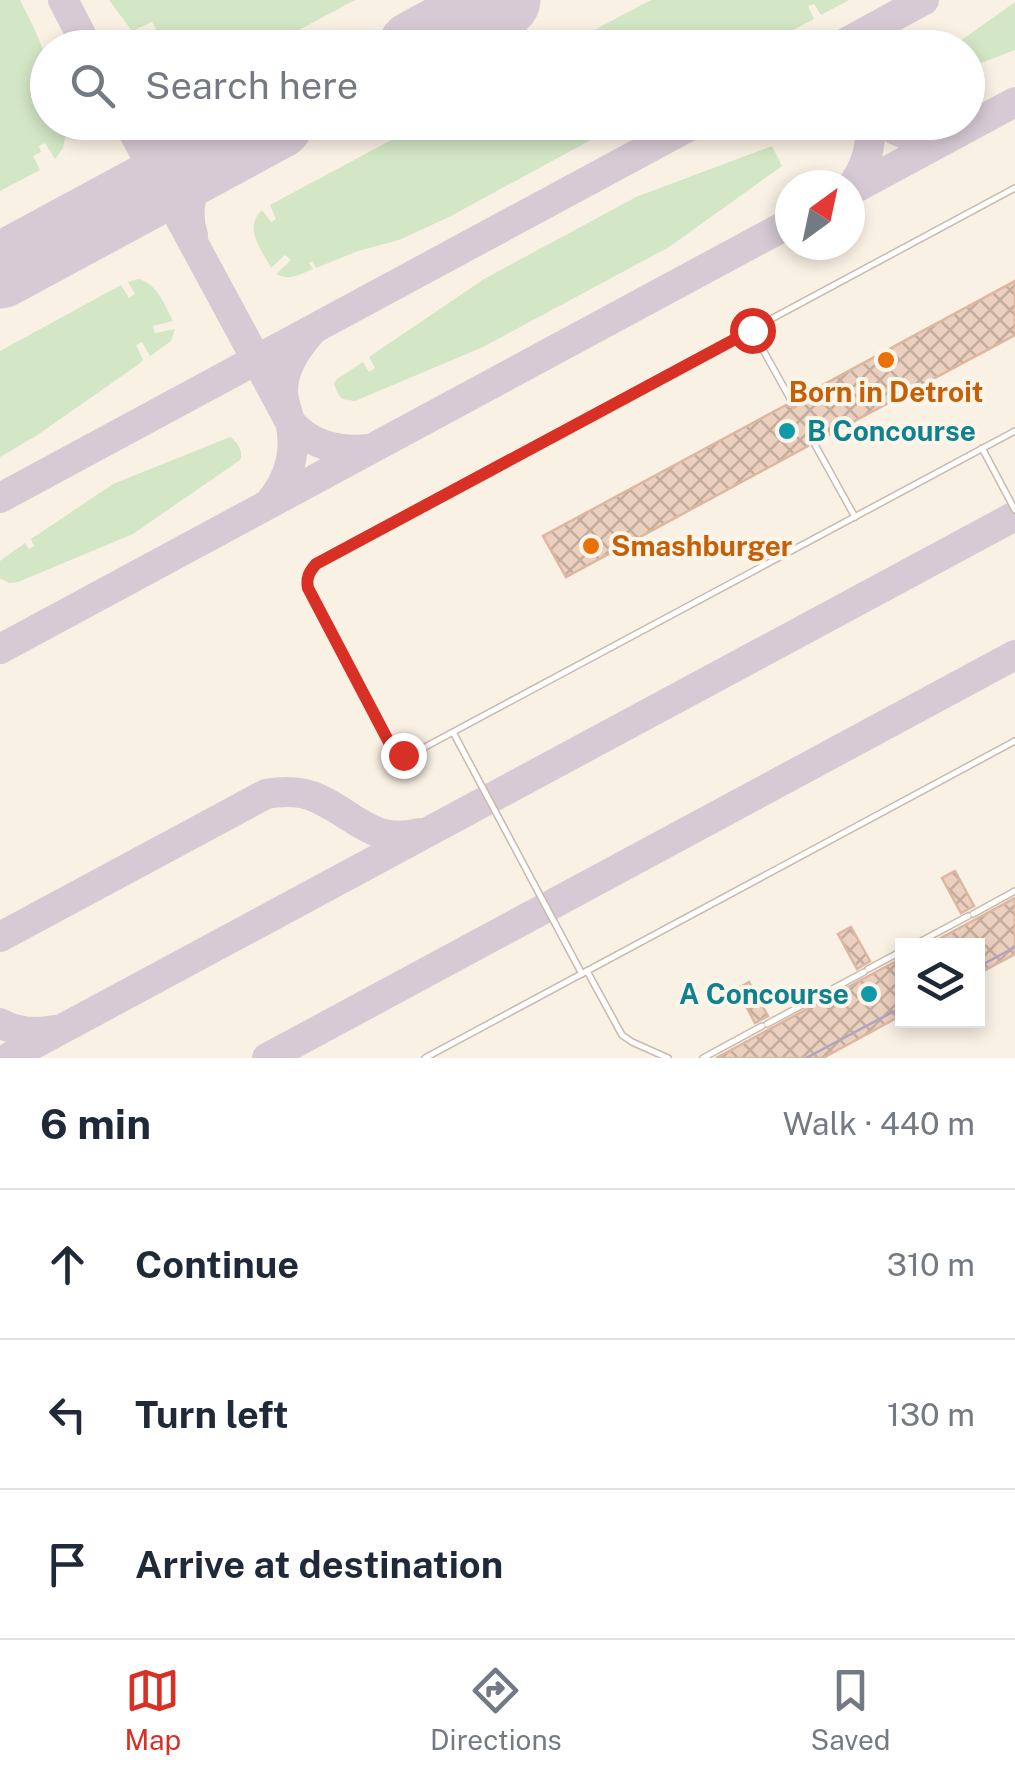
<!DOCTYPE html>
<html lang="en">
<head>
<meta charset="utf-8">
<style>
	:root { --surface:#fff; --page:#f6f6f7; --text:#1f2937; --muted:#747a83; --line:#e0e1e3; --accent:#d93025 }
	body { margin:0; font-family:"Public Sans",sans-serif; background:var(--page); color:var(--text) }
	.controls { position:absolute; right:30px; bottom:30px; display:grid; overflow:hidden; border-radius:0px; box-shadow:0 5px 15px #0003 }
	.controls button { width:90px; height:90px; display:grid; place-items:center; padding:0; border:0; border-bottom:2px solid var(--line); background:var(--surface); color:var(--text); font:50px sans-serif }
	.compass { position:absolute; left:775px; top:170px; width:90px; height:90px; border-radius:50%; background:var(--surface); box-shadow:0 5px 15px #0003; rotate:33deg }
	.stop { position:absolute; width:30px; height:30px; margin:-22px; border:8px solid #d93025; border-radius:50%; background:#fff }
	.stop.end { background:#d93025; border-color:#fff; box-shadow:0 2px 10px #0008 }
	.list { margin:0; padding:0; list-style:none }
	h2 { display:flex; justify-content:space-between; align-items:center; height:130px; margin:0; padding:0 40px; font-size:42px }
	h2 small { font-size:32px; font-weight:400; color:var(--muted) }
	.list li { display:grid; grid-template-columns:65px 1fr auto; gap:30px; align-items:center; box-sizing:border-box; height:150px; padding:0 40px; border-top:2px solid var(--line) }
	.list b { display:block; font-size:38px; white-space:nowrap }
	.list em { font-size:32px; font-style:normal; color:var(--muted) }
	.icon { flex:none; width:55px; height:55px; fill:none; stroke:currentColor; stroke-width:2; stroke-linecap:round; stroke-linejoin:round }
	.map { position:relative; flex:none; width:1015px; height:1058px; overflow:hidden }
	.search { position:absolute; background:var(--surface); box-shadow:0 5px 15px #0003; left:30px; right:30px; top:30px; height:110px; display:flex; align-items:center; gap:25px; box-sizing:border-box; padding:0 35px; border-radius:55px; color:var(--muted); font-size:38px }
	.sheet { height:580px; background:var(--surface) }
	nav { display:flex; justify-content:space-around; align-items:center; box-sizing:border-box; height:140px; border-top:2px solid var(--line); background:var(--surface); font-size:28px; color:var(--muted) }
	nav a { display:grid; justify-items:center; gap:5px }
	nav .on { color:var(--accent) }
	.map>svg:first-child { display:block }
</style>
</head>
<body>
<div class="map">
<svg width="1015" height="1058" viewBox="0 0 1015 1058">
	<defs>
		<pattern id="building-cross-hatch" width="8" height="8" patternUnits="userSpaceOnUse" patternTransform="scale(2.5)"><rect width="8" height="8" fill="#ecd0bf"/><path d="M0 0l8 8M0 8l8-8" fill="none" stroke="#c4ac9d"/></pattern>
	</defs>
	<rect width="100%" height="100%" fill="#faf1e5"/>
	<!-- green -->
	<g fill="#d3e6c5">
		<path d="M0 0H20C32 25 48 50 47 78L33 86 36 93 47 87 48 122 68 124 63 148 55 159 45 143 39 146 41 152 33 156 40 170 0 191Z"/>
		<path d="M109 0H355L267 47H144L138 38 156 29 152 22 132 31Z"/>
		<path d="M651 0H849L821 15 814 4 808 6 814 19 761 47H728L726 44 719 48 562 47Z"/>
		<path d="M1015 2V50L968 68V48L952 47Z"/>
		<path d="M423 123H622L449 217 399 240 358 251 316 268 312 261 309 263 313 269C299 275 289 281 276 274L291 260 285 255 271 268C261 248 243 228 262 210L271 222 276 219 270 205Z"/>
		<path d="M772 146 782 166 669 247 483 347 355 401 342 399 337 392 334 384 337 379 363 362 369 372 375 368 369 357 484 279 636 197Z"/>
		<path d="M139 279C158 285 164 304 173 321L153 326 155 333 175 329 171 341 150 356 142 342 136 345 143 360 139 364 36 436 0 457V351L121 285 129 298 135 294 128 282Z"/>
		<path d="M230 437C237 442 244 451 240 460L133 534 18 582 9 583 0 578V561L25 543 29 549 34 546 31 539 113 484Z"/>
	</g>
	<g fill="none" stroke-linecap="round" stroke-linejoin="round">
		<!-- taxiway -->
		<g stroke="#d7cad4" stroke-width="30">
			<path d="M63 0 88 48"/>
			<path d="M836 48 924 0"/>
			<path d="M128 122 290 422C311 445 337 452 368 449"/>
			<path d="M882 122C902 136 921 140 945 137"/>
			<path d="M132 127C168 157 189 155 233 145"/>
			<path d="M850 189C865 168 872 148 870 122"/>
			<path d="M850 191 1015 102"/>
			<path d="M193 235C179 190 208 165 241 141"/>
			<path d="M0 498 697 122"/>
			<path d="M270 502C290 478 297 451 290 421 287 411 283 400 283 390 283 368 296 349 310 333"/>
			<path d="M0 649 790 223"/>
			<path d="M0 937 266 794C283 791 303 791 319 799 356 816 374 845 419 833"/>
			<path d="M0 1023C18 1033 36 1034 55 1030"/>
			<path d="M8 1058 1015 516"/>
			<path d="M267 1058 1015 655"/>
		</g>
		<!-- runway -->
		<g stroke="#d7cad4" stroke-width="75">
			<path d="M415 48 503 0"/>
			<path d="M0 271 276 122"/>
		</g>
	</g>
	<!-- building -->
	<g fill="url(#building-cross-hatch)" stroke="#ddb7a1" stroke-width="2.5">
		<path d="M1015 281V335L819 440 812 437 808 441V446L566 577 543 536 786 405 794 408 798 404 797 399Z"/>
		<path d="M955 871 974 906 961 913 942 878Z"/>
		<path d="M1015 898V954L978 974V946H926Z"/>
		<path d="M851 927 870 961 857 969 838 934Z"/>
		<path d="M902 958V1015L823 1058H716Z"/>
		<path d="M749 982 768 1016 755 1023 737 989Z"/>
	</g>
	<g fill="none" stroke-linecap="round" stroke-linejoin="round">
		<!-- service casing -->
		<g stroke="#cab9ac" stroke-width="8">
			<g id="service">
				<path d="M1015 188 315 564 308 576V588L392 748 403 755 412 754 1015 431"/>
				<path d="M752 330 792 402"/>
				<path d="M814 443 855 517"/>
				<path d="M982 448 1015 510"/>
				<path d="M454 734 582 974"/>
				<path d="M973 914 1015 891"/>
				<path d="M912 946 968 916"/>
				<path d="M868 969 902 951"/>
				<path d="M587 971 622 1035 632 1042 668 1058"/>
				<path d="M767 1024 864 972"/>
				<path d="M425 1058 1015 741"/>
				<path d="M703 1058 762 1026"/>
			</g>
		</g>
		<!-- service -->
		<use href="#service" stroke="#fff" stroke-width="5"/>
		<!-- tram -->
		<g stroke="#b4a4c2" stroke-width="2.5">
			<path d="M978 967 1015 947"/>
			<path d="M806 1058 902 1007"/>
		</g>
	</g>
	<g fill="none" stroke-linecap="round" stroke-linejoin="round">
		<!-- route -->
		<path stroke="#d93025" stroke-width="12" d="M403 755 392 748 308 588C306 578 309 572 316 564L752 330"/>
	</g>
	<!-- markers -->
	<g fill="#e8710a" stroke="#fdf5ea" stroke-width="4">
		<circle cx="886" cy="360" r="10"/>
		<circle cx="591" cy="546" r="10"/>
	</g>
	<g fill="#0f9aa8" stroke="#fdf5ea" stroke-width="4">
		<circle cx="787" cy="431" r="10"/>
		<circle cx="869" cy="994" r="10"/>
	</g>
	<g text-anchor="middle" stroke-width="8" stroke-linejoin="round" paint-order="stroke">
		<!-- food labels -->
		<g font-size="28" font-weight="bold" fill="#c56008" stroke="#fdf5ea">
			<text x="886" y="402">Born in Detroit</text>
			<text x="611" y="556" text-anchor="start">Smashburger</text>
		</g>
		<!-- culture labels -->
		<g font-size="28" font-weight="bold" fill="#0d838f" stroke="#fdf5ea" text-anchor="start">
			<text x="807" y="441">B Concourse</text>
			<text x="849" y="1004" text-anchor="end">A Concourse</text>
		</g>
	</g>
</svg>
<div class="controls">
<button><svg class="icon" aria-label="layers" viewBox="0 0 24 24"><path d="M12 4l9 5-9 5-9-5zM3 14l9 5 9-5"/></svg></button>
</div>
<svg class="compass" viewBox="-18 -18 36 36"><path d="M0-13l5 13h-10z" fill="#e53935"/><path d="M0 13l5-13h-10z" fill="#747a83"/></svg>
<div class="stop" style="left:752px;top:330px"></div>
<div class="stop end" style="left:403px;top:755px"></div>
<div class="search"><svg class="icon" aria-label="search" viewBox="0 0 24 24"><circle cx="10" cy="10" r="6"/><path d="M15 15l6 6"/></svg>Search here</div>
</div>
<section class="sheet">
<h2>6 min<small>Walk · 440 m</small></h2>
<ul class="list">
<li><svg class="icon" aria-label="ahead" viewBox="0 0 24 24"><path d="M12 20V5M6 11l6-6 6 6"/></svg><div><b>Continue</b></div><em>310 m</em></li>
<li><svg class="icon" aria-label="left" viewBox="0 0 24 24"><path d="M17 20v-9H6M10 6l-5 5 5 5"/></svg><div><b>Turn left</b></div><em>130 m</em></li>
<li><svg class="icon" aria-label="arrive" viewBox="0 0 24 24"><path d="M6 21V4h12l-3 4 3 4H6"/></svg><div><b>Arrive at destination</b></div></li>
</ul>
</section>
<nav>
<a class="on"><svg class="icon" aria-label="map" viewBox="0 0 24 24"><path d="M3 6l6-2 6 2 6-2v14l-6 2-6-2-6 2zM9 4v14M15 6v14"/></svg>Map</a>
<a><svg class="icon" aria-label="directions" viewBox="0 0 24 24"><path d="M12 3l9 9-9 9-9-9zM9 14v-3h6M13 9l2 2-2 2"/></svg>Directions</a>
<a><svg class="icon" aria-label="saved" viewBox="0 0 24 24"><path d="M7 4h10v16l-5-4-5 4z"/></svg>Saved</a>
</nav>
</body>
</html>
